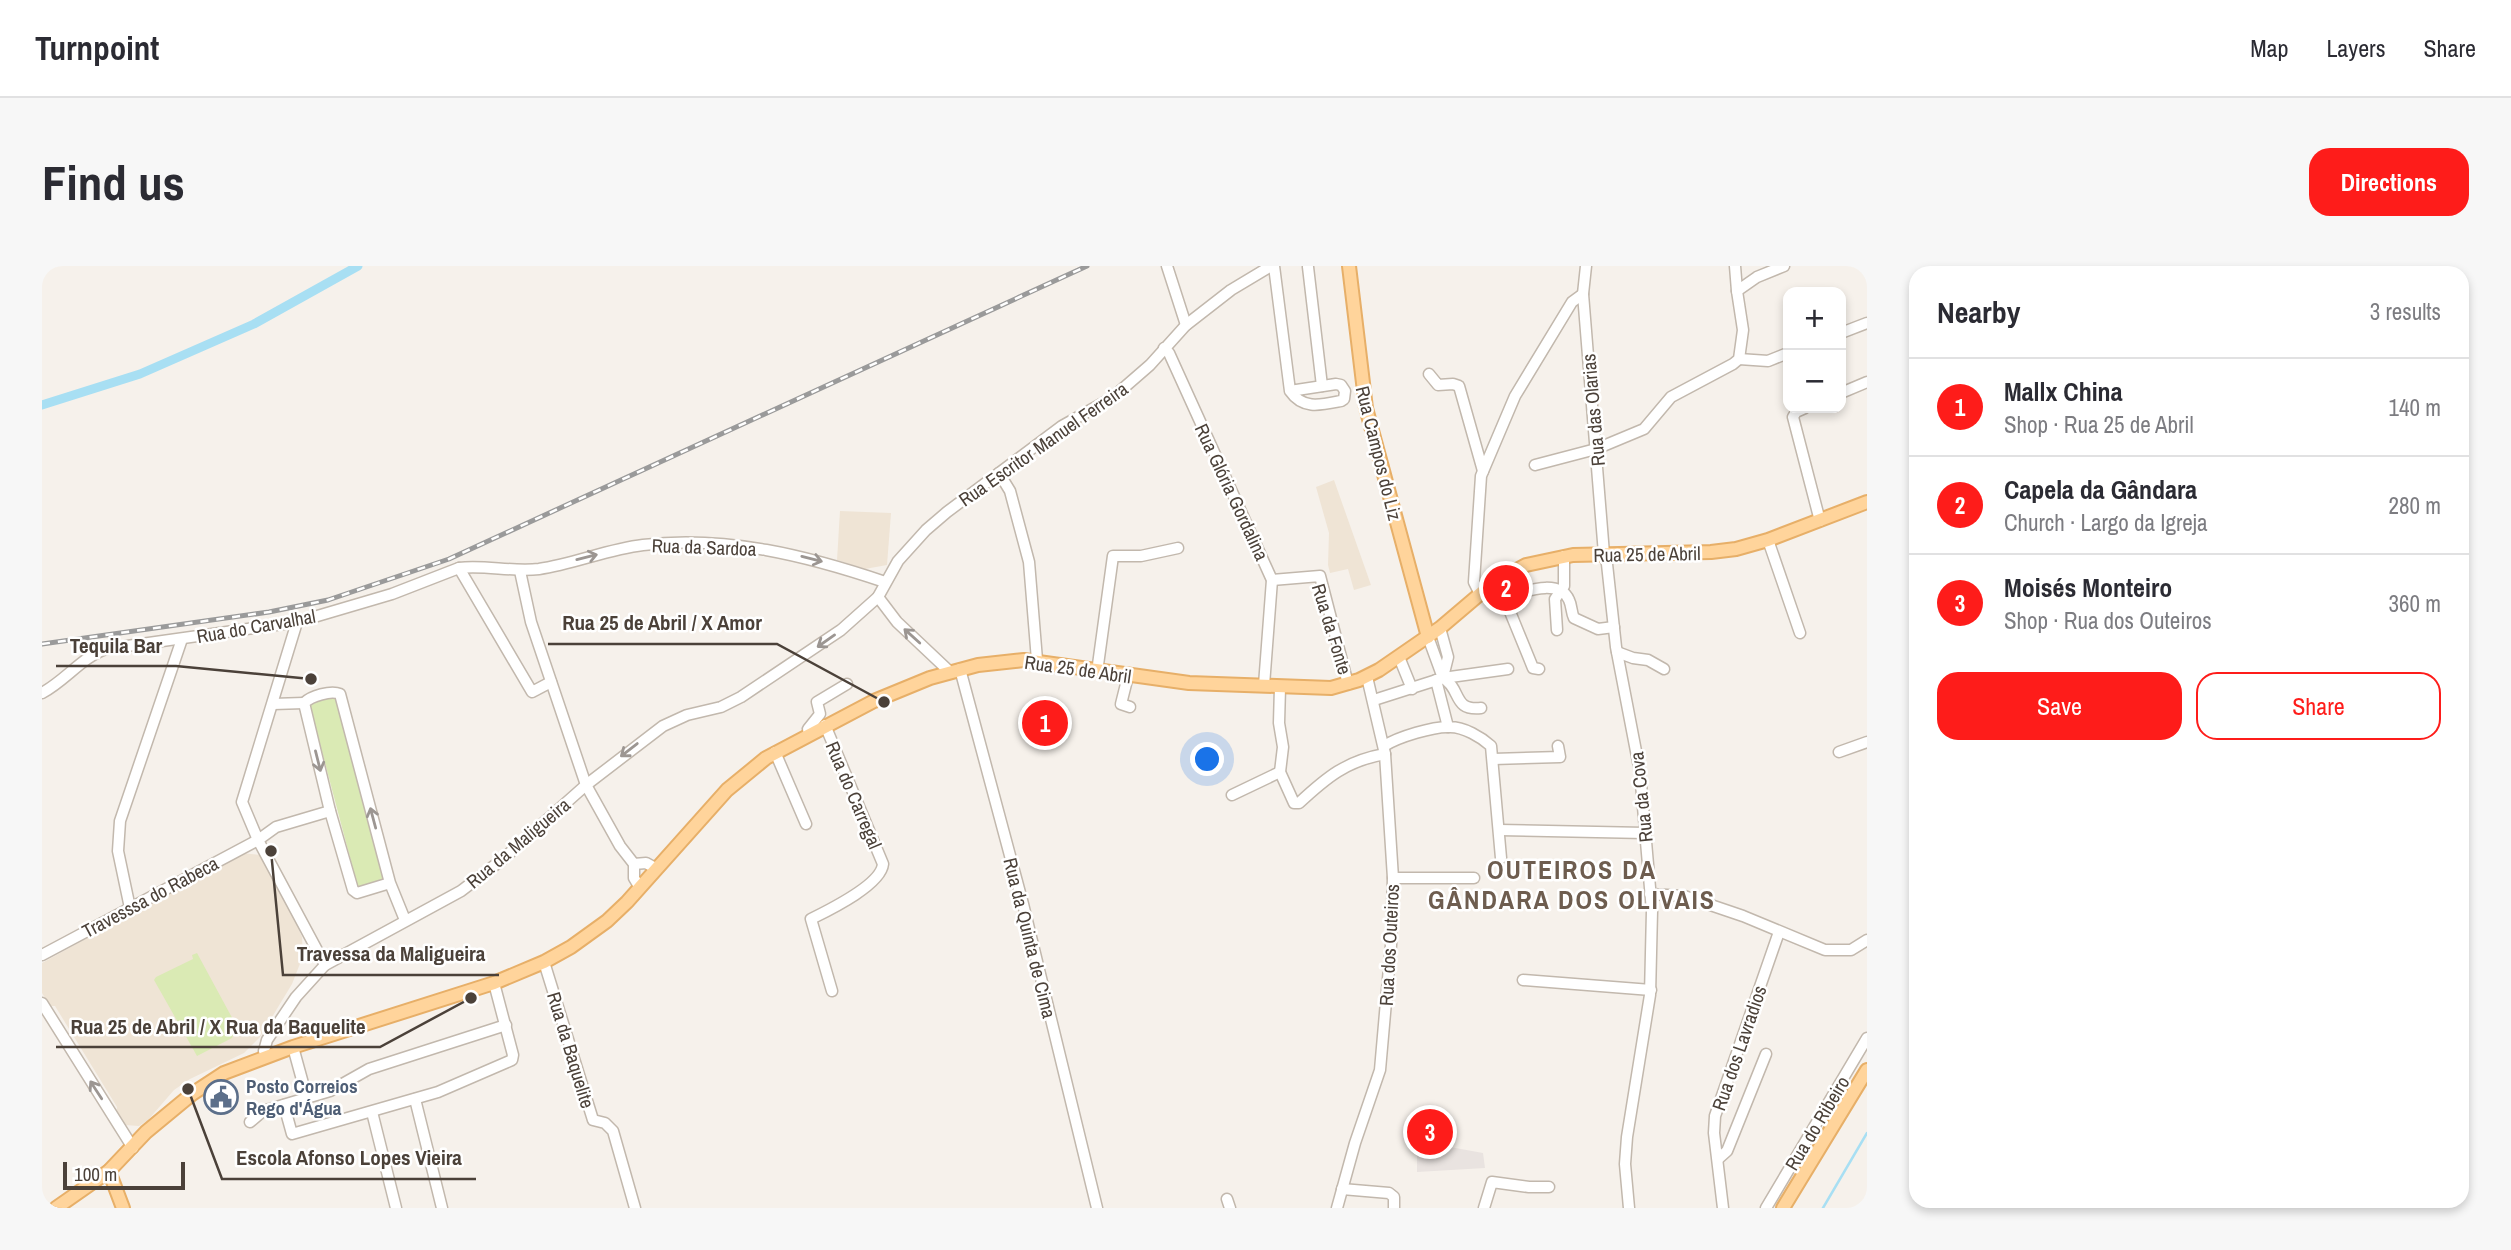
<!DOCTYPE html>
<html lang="en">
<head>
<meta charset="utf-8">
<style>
	:root { --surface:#fff; --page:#f7f7f7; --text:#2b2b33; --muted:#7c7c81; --line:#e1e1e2; --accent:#fe1c1a }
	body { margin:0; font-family:"Archivo Narrow",sans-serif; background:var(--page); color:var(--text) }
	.controls { position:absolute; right:21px; top:21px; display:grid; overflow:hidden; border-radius:14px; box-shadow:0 4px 10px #0003 }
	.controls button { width:63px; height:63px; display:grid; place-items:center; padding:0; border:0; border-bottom:2px solid var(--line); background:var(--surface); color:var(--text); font:35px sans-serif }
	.scale { position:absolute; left:21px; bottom:18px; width:122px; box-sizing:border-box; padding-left:7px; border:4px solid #4b4139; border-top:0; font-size:19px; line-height:24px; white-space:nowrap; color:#4b4139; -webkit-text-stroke:5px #fff; paint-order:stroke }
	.you { position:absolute; left:1166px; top:494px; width:24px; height:24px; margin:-18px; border:5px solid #fff; border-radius:50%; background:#1a73e8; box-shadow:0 0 0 10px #1a73e833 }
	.badge { display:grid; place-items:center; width:46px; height:46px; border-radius:50%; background:var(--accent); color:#fff; font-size:23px; font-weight:700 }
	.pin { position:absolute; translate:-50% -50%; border:4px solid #fff; box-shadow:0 2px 7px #0006 }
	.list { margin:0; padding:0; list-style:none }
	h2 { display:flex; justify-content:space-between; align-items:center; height:91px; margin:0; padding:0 28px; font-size:30px }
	h2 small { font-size:23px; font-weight:400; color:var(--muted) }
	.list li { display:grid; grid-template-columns:46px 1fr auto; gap:21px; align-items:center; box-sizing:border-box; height:98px; padding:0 28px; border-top:2px solid var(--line) }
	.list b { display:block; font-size:26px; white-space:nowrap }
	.list p { margin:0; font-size:23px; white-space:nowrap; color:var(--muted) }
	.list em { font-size:23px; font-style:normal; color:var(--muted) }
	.actions { display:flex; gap:14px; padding:21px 28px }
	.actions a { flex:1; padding:16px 0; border:2px solid var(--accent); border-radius:21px; text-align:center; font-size:24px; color:var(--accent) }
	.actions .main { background:var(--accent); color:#fff }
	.map { position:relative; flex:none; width:1825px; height:942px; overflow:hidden; border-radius:21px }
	header { display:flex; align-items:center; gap:42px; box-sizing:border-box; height:98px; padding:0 35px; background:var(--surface); border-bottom:2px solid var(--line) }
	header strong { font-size:33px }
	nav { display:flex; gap:38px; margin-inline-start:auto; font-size:24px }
	.intro { display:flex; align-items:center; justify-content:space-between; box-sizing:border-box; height:168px; padding:0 42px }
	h1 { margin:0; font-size:49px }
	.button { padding:18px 32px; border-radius:21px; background:var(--accent); color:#fff; font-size:24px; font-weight:700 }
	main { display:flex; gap:42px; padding:0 42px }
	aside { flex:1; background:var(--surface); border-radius:21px; box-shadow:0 4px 10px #0003 }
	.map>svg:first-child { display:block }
</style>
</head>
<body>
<header>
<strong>Turnpoint</strong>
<nav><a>Map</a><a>Layers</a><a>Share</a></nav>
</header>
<div class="intro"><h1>Find us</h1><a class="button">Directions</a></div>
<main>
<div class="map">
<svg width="1825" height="942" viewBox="0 0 1825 942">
	<rect width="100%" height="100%" fill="#f6f1eb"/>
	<!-- industrial -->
	<path fill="#e9e3e0" d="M1375 875 1441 887 1443 902 1375 906Z"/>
	<!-- education -->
	<g fill="#efe4d5">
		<path d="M1292 214 1329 319 1312 324 1306 303 1288 307 1286 299 1287 267 1274 221Z"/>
		<path d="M798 245 849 247 845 299 823 303 795 294Z"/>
		<path d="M199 587 218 589 251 650 260 671 261 690 250 718 218 771 202 787 148 813 132 824 106 854 97 860 83 859 74 848 75 841 13 740H8L0 727V697Z"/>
	</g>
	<!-- green -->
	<g fill="#daeab4">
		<path d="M291 431 294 432 343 613 342 616 316 622 268 440 271 436Z"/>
		<path d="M155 687 194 759 188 762 191 769 190 772 155 790 112 714 114 711 151 693 150 689Z"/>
	</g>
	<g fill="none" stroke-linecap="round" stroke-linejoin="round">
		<!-- stream -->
		<path stroke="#a8dff3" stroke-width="2.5" d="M1781 942 1825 867"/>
		<!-- canal -->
		<path stroke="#a8dff3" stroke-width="9" d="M0 139 98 108 212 58 316 0"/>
		<!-- minor casing -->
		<g stroke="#c2b8ad" stroke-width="13">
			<g id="minor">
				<path d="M1125 0 1144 59"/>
				<path d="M1232 0 1248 125C1261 144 1279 139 1299 135L1302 133 1303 125 1299 119 1294 118 1248 125"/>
				<path d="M1544 0 1541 28 1562 288 1565 298 1574 381 1598 506 1610 645 1608 729 1585 871 1583 898 1587 942"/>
				<path d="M1693 0 1695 25"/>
				<path d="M1266 1 1280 120"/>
				<path d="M1799 67 1825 57"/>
				<path d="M1122 82 1127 87 1230 314 1222 419"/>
				<path d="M1697 93 1726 95 1746 87"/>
				<path d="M1387 108 1396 119 1411 118 1417 120 1441 205"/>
				<path d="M1799 127 1825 116"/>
				<path d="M1763 142 1754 146 1751 151 1778 255"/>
				<path d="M1493 199 1554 183 1602 163 1629 131 1691 98 1697 93 1701 64 1695 25 1715 11 1742 0"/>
				<path d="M957 207 968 225 987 296 995 394"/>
				<path d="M1726 274 1758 367"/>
				<path d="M417 302 490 426 509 416"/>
				<path d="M478 305 489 356 544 519 578 580 592 598V612L598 622"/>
				<path d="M1230 314 1278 310 1306 418"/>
				<path d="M1451 317 1462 331 1491 402 1497 403"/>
				<path d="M1438 328 1432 316 1439 210 1473 130 1530 36 1541 28"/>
				<path d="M836 331 855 356 908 406"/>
				<path d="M1462 331C1479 327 1517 311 1527 334 1530 340 1529 346 1532 352L1556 363 1572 361"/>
				<path d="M255 356 200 536 216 574 283 699"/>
				<path d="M1398 362 1406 391 1401 411"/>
				<path d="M1515 364 1513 333 1522 320V290"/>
				<path d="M1386 371 1401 412C1420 423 1410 445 1439 442"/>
				<path d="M1575 386 1591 392 1606 394 1622 403"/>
				<path d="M1357 391 1370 423"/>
				<path d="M918 403 981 638 1055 942"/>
				<path d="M1055 406 1071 290H1099L1136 282"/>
				<path d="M1086 410 1079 438 1088 441"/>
				<path d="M1394 414 1406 461"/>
				<path d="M1238 421 1237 457 1241 481 1238 506 1252 537H1257C1285 511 1304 495 1343 488"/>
				<path d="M0 427C23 415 40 391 64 383L255 356 350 328 417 302C443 299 470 306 497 303 532 298 566 283 601 279 684 269 766 290 843 316"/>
				<path d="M1332 434 1401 412 1466 403"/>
				<path d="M231 438 262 437"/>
				<path d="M783 459 841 598C839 619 787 644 769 653L790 725"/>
				<path d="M767 468 766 463 778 448 775 436 805 418"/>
				<path d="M1342 480C1356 471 1392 460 1408 461 1422 461 1439 471 1449 480L1459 592"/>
				<path d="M733 486 764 558"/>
				<path d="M1797 486 1825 476"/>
				<path d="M1451 493 1518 491 1516 480"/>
				<path d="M1190 529 1238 506"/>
				<path d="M1457 564 1603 567"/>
				<path d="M592 598 604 597 615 603"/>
				<path d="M1351 612H1432"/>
				<path d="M348 617 315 627 311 624 288 545 262 437C269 430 289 424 298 428L348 617 363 654"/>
				<path d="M1608 628 1642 630 1701 650 1783 684H1809L1825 674"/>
				<path d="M88 642 76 585 78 555 140 373"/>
				<path d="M0 689 216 574 234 561 288 545"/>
				<path d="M502 696 551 854 563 857 571 865 593 942"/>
				<path d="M1481 714 1609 724"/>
				<path d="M0 737 91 882"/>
				<path d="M251 781 265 832"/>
				<path d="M224 790 222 785 225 774 254 731 283 699 419 625 461 593 544 519 621 460 645 449 679 441 699 431 799 364 836 331 856 295 884 264 905 246 1020 160 1070 132 1108 99 1144 59 1189 24 1229 0"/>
				<path d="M373 833 400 942"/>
				<path d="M242 839 250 868 396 826 470 794 471 789 452 717"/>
				<path d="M330 846 354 942"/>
				<path d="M208 856 221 845 288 825 327 803 464 759"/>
				<path d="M1676 893 1685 885 1724 788"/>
				<path d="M1300 923 1347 927 1352 931V942"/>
				<path d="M1185 933 1188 942"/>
				<path d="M1295 942 1313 877 1338 804 1349 679 1351 612 1343 488 1325 411"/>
				<path d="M1442 942 1450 916 1487 921H1507"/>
				<path d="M1681 942 1672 867 1673 850 1737 666"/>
				<path d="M1724 942 1825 772"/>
			</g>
		</g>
		<!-- major casing -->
		<g stroke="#e7af68" stroke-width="16">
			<g id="major">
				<path d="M1307 0 1324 142 1386 371"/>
				<path d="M67 905 81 942"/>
				<path d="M14 942 67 905 104 866 150 828 182 807 251 781 452 717 502 696 529 681 565 655 585 636 685 524 724 492 832 435 888 412 936 399 982 394 1147 417 1289 422 1317 414 1337 404 1398 362 1451 317 1484 299 1531 289 1669 286 1694 283 1726 274 1825 236"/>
				<path d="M1741 942 1825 804"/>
			</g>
		</g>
		<!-- minor -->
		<use href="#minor" stroke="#fff" stroke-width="10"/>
		<!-- major -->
		<use href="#major" stroke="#ffd49b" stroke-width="12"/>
		<!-- rail casing -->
		<g stroke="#9a9a9a" stroke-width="5">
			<path id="rail" d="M0 378 227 346 286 334 407 293 1045 0"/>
		</g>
		<!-- rail -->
		<use href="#rail" stroke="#fff" stroke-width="2.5" stroke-dasharray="8" stroke-linecap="butt"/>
	</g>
	<!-- one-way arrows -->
	<defs><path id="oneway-shaft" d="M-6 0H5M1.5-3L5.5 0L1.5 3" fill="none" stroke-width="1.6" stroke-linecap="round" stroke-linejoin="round" transform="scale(1.75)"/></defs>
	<g stroke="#9c9692">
		<use href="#oneway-shaft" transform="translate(545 291) rotate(-14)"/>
		<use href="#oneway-shaft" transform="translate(770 293) rotate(14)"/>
		<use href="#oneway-shaft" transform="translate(870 370) rotate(-138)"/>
		<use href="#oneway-shaft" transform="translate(784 375) rotate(145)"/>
		<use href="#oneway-shaft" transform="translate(587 484) rotate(142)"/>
		<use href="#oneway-shaft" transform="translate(276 495) rotate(76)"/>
		<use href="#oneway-shaft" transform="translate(331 552) rotate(-105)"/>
		<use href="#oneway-shaft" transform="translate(54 824) rotate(-123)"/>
	</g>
	<!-- icons -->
	<defs>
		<g id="civic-ring" transform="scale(1.75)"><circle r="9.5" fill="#fff" stroke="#5c6f8a" stroke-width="1.5"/><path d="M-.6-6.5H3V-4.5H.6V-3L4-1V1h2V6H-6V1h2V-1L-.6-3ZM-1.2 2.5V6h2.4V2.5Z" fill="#5c6f8a"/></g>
	</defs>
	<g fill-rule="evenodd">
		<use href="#civic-ring" x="179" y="831"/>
	</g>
	<g text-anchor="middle" stroke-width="5" stroke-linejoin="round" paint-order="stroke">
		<!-- street labels -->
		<g font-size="19" fill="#4b4139" stroke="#fff">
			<text transform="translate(1551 144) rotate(-95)" y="7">Rua das Olarias</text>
			<text transform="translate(1001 178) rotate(-35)" y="7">Rua Escritor Manuel Ferreira</text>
			<text transform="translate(1337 187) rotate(76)" y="7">Rua Campos do Liz</text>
			<text transform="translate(1190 226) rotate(65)" y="7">Rua Glória Gordalina</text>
			<text transform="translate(662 281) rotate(2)" y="7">Rua da Sardoa</text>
			<text transform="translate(1605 288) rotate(-1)" y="7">Rua 25 de Abril</text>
			<text transform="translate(214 360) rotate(-10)" y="7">Rua do Carvalhal</text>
			<text transform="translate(1290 363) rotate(73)" y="7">Rua da Fonte</text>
			<text transform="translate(1036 403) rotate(8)" y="7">Rua 25 de Abril</text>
			<text transform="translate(812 529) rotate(67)" y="7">Rua do Carregal</text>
			<text transform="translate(1599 531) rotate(-96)" y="7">Rua da Cova</text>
			<text transform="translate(476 577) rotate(-40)" y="7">Rua da Maligueira</text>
			<text transform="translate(108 631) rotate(-28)" y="7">Travesssa do Rabeca</text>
			<text transform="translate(988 672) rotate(76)" y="7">Rua da Quinta de Cima</text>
			<text transform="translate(1347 679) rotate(-87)" y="7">Rua dos Outeiros</text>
			<text transform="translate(1697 782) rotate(-71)" y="7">Rua dos Lavradios</text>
			<text transform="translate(529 784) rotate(73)" y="7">Rua da Baquelite</text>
			<text transform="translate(1775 857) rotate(-59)" y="7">Rua do Ribeiro</text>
		</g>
		<!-- service labels -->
		<g font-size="19" font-weight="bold" fill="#4e5e75" stroke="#fff" text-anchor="start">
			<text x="204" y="827">Posto Correios<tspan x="204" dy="22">Rego d'Água</tspan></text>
		</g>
		<!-- district labels -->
		<g font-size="26" font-weight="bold" letter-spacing="2" fill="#6e5d4f" stroke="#fff">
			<text x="1530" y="613">OUTEIROS DA<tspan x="1530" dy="30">GÂNDARA DOS OLIVAIS</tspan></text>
		</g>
	</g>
	<!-- callouts -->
	<path fill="none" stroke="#4b4139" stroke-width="2.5" d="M842 436L735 378H506M269 413L134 400H14M229 585L241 709H457M429 732L338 781H14M146 823L180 913H434"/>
	<g fill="#4b4139" stroke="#fff" stroke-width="2.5">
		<circle cx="842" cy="436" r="7"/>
		<circle cx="269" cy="413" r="7"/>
		<circle cx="229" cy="585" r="7"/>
		<circle cx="429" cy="732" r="7"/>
		<circle cx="146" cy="823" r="7"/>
	</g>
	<g font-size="21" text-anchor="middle" font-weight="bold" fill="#4b4139" stroke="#fff" stroke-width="5" stroke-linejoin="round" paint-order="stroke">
		<text x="620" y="364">Rua 25 de Abril / X Amor</text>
		<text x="74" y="387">Tequila Bar</text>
		<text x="349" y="695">Travessa da Maligueira</text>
		<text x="176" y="768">Rua 25 de Abril / X Rua da Baquelite</text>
		<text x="307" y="899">Escola Afonso Lopes Vieira</text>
	</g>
</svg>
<div class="controls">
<button>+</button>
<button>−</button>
</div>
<div class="scale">100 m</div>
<div class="you"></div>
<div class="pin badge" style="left:1003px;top:457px">1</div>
<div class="pin badge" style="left:1464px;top:322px">2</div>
<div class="pin badge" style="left:1388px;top:866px">3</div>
</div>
<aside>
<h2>Nearby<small>3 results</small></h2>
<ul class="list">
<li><span class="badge">1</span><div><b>Mallx China</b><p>Shop · Rua 25 de Abril</p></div><em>140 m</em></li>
<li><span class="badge">2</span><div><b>Capela da Gândara</b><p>Church · Largo da Igreja</p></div><em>280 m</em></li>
<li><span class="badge">3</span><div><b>Moisés Monteiro</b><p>Shop · Rua dos Outeiros</p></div><em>360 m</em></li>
</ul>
<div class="actions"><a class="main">Save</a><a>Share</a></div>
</aside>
</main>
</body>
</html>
